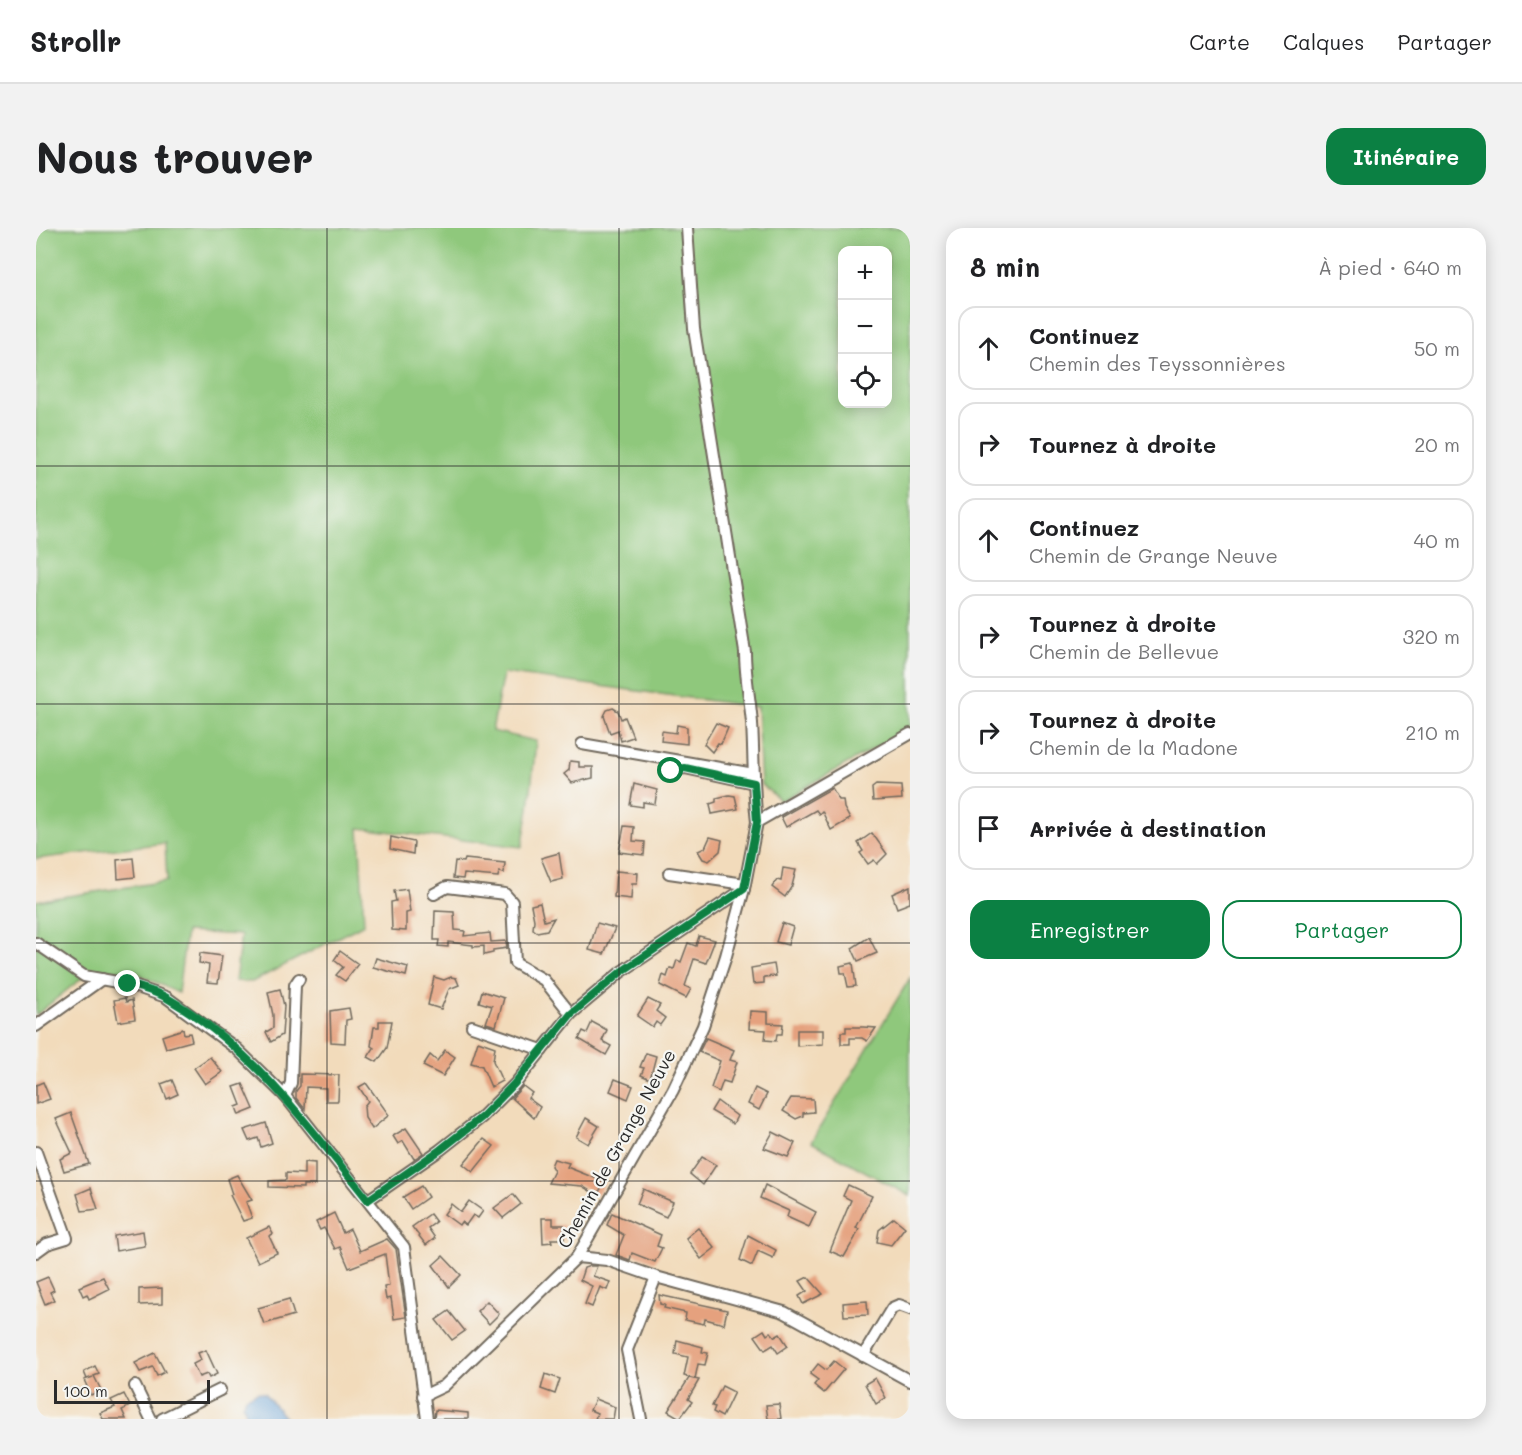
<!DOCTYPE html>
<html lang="fr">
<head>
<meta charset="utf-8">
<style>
	:root { --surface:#fff; --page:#f2f2f2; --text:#202124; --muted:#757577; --line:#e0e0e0; --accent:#0b8043 }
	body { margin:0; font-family:Mali,sans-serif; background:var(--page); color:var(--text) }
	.controls { position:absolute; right:18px; top:18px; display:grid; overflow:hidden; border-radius:12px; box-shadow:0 3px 15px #0003 }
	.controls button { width:54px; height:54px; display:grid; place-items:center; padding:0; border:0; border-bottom:2px solid var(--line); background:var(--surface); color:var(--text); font:30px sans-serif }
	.scale { position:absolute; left:18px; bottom:15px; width:156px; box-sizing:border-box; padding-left:6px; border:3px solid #2b2b2b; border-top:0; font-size:16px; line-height:21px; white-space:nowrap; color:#2b2b2b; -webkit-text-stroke:4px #f6f6f2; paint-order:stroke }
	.stop { position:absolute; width:18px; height:18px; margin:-14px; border:4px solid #0b8043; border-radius:50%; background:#fff }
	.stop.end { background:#0b8043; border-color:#fff; box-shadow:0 2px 6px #0008 }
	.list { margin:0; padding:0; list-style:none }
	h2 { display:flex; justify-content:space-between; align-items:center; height:78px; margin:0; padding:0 24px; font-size:26px }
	h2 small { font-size:20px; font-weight:400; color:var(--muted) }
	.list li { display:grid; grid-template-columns:39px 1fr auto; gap:18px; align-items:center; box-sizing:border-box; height:84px; margin:0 12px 12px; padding:0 12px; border:2px solid var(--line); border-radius:18px }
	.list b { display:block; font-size:22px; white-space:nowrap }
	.list p { margin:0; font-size:20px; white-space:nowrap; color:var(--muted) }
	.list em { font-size:20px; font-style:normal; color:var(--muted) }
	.actions { display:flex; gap:12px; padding:18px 24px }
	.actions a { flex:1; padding:14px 0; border:2px solid var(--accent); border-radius:18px; text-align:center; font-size:21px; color:var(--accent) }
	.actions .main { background:var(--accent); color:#fff }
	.icon { flex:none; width:33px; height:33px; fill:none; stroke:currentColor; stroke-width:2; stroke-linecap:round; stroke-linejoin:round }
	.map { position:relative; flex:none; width:874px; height:1191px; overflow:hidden; border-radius:18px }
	header { display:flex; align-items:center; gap:36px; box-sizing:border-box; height:84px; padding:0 30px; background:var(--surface); border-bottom:2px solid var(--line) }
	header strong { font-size:28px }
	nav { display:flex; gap:33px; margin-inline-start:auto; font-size:21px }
	.intro { display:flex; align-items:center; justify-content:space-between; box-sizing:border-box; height:144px; padding:0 36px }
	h1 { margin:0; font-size:42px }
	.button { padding:15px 27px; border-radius:18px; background:var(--accent); color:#fff; font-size:21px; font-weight:700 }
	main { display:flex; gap:36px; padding:0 36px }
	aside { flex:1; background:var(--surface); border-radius:18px; box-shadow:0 3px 15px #0003 }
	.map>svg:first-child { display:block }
</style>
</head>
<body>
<header>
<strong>Strollr</strong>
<nav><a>Carte</a><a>Calques</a><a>Partager</a></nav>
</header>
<div class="intro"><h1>Nous trouver</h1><a class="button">Itinéraire</a></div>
<main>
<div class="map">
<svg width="874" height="1191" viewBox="0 0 874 1191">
	<rect width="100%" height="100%" fill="#f6f6f2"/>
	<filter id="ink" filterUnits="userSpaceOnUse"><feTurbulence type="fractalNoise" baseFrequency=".0167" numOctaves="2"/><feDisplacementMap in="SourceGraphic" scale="12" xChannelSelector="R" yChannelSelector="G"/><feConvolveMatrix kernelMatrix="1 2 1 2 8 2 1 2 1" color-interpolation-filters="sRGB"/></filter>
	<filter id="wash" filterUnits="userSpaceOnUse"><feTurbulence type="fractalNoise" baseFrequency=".008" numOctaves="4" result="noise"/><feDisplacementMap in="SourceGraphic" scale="24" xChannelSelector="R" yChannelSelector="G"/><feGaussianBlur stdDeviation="1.35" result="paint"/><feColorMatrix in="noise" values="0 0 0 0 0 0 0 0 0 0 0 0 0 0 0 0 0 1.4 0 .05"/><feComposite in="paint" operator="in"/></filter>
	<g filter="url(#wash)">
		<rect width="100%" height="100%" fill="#f2dbbb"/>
		<!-- green -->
		<g fill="#8fc87b" stroke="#5d7a53" stroke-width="1.5" fill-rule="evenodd">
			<path d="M0 0H874V500L745 573 725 556 721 479 467 445 456 503 500 513 493 581 486 619 323 600 328 696 216 754 199 753 205 707 150 704 142 765 96 743 56 742 0 787V673L131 653 129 615 0 631ZM806 22H852V176H806Z"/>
			<path d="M874 750V968L775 914Z"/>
		</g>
		<!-- water -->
		<path fill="#67a0d6" stroke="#496680" stroke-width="1.5" d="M222 1164 228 1165 250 1191H212L207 1176 210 1169Z"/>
		<g id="blocks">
			<!-- building -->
			<g fill="#e5a17e">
				<path d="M577 480 582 483 585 491 589 489 597 509 585 513 582 502 574 505 568 488 571 482Z"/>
				<path d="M680 495 692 500 685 516 682 515 676 524 668 516Z"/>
				<path d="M641 497 651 499V516L625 513 626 503 640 505Z"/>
				<path d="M534 533 543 534V539H557V550L536 555 528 546 533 542Z"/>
				<path d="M598 556 621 562 619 576 607 574V579L594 577Z"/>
				<path d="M840 557 865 558 866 571 837 573 836 560Z"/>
				<path d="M796 560 803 572H807L808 580 814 591 795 602 786 583 783 586 780 582 750 599 745 589Z"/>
				<path d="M693 567 699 568 702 581 676 586 674 576 680 574V570Z"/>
				<path d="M588 598 598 599 597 613 609 614 608 627 583 624Z"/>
				<path d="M836 605 851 626 841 636 838 632 832 636 824 625 827 623 822 615Z"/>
				<path d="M355 609 378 614 377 626 354 621Z"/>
				<path d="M674 609 686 612 684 623 673 633 667 631 662 623 669 620Z"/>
				<path d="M523 625 527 651 515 654 505 630Z"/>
				<path d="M97 630 99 649 82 651 81 632Z"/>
				<path d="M429 631 469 635 468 645 463 644 462 649 428 646 427 651 417 650 419 633 428 634Z"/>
				<path d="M747 640 760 642 756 658 749 669 736 659 741 652 745 653Z"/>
				<path d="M580 643 602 645 601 656H596L595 671 578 669Z"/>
				<path d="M874 658V675L861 680 856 666Z"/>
				<path d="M371 661 374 684 370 685V703L356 702 355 674 360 673 358 663Z"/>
				<path d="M504 675 508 693 518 690 511 702 501 704 497 701 498 692 495 677Z"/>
				<path d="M399 683 418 684 419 702 429 703 428 708 454 705 455 714 470 713 471 720 457 722V725L448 727V718L437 719V717L412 714V719L402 718 403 712H398Z"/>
				<path d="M561 695 579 700 568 726 553 722Z"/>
				<path d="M746 695 757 699 752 717 740 714Z"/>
				<path d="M663 708 679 712 670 735 658 731 649 758 655 761 650 770 624 757 627 747 631 749 634 740 638 741 641 732 645 734 652 715 660 718Z"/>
				<path d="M833 709 841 725 822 733 816 720Z"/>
				<path d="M304 723 322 736 309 753 300 747 307 739 298 732Z"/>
				<path d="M164 725 186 728 182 755 171 754 173 737 163 735Z"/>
				<path d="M340 730 372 739 370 748 337 739Z"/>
				<path d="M817 735 820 758 812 759 809 745H805L804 738Z"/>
				<path d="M738 736 740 748 728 749V755L717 756 715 740Z"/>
				<path d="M398 749 408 752 415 749 420 750 423 757 413 761 405 781 392 777Z"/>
				<path d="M244 761 248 778 246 807 235 814 230 804 237 800V787L232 764Z"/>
				<path d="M446 763 468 770 460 798 450 795 456 778 443 774Z"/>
				<path d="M89 770 90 774 96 772 99 791 82 794 78 772Z"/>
				<path d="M612 771 624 777 620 783 629 790 624 797 620 794 617 799 601 788Z"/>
				<path d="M313 780 315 791 310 792 309 815 295 814 294 783Z"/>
				<path d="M714 783 732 784V795L747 796 746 806H741L740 813 729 812 730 802 713 801Z"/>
				<path d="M343 793H356L351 820 341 834 332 829 338 820 335 818 338 799H343Z"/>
				<path d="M556 794 571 802 566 813 575 818 570 827 543 811 547 803 551 805Z"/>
				<path d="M810 799H827L840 800 831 813 826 810H814V816H805V804H810Z"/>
				<path d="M147 801 148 806 154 805 156 813 130 820 126 808Z"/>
				<path d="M761 802H787V816L761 818Z"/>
				<path d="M670 810 698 822 694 832 701 834 694 855 687 853 683 864 675 860 684 833 663 824Z"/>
				<path d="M442 813 459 819 457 833 466 853 455 859 446 838 435 835Z"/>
				<path d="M409 822 419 829 407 848 387 838 394 827 401 833Z"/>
				<path d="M610 825 620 828 614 851 605 847 608 840 604 839Z"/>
				<path d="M174 829 186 844 169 856 158 840Z"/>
				<path d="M264 846 303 847 302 873H290V860L270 859 269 881 260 870V863L264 858Z"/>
				<path d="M579 851 597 858 592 871 574 863Z"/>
				<path d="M136 852 142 866 131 871 125 856Z"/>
				<path d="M7 854 14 871 0 876V857Z"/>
				<path d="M330 855 353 887 336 901 329 890 328 878 332 873 323 859Z"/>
				<path d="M207 856 218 881 203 887 200 879 205 877 198 859Z"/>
				<path d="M487 858 496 865 492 870 504 879 498 890 476 870Z"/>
				<path d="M719 860 731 866 723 882 712 876Z"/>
				<path d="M755 870 777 871 778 884 767 885V888L760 891 747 883Z"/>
				<path d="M681 873 701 888 697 896 675 883Z"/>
				<path d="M35 885 53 936 28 943 24 931 36 925 20 891Z"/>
				<path d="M550 890 563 898 552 916 540 909Z"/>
				<path d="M230 895 236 915 225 919 222 910 213 913 208 902Z"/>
				<path d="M370 900 387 925 378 931 367 913 362 916 357 908Z"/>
				<path d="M737 904 759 915 752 929 728 920Z"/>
				<path d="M448 911 458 918 437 944 427 936Z"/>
				<path d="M666 929 680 937 667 957 654 946Z"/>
				<path d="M518 931 533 935 531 939 569 954 561 967 546 958 512 955 518 943 515 938Z"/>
				<path d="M268 934 279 935V957H267V960L233 959V953L250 952V945L268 946Z"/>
				<path d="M201 947 216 972 210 974 216 990 207 993 194 967 196 966 191 951Z"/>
				<path d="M729 957 780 984 773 999 751 989 753 983 724 970Z"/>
				<path d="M812 957 836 968 820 1000 823 1001 819 1010 808 1029 794 1023 815 972 807 968Z"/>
				<path d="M385 958 392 969 375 981 367 969Z"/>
				<path d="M55 960 62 981 46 983 41 966Z"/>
				<path d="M607 961 637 974 630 989 601 976Z"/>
				<path d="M477 966 485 976 467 990 458 980Z"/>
				<path d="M433 973 447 983 442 990 437 987 430 997 425 994 423 997 408 986 415 976 425 984Z"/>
				<path d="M298 985 307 1005 314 1001 324 1023 351 1011 360 1021 370 1089 358 1091 355 1070 350 1071 348 1059 353 1058 349 1026 313 1040 304 1019 299 1021 288 1000 284 1002 280 994Z"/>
				<path d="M576 985 625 1007 621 1018 626 1020 619 1034 596 1025 594 1032 580 1027 588 1007 571 997Z"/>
				<path d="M394 986 400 994 392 1000 399 1010 390 1017 376 999Z"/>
				<path d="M506 990H517V997H528V1011H515L516 1014 507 1015Z"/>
				<path d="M858 990 869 999 855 1017 841 1014 843 1002Z"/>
				<path d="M233 999 237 1006 233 1008 241 1025 222 1034 210 1010Z"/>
				<path d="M662 1000 679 1020 665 1031 650 1010Z"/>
				<path d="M107 1003 109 1018 80 1023 78 1008Z"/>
				<path d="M712 1007 740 1022 737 1030 722 1023 716 1038 704 1032Z"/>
				<path d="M407 1028 425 1047 413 1059 397 1037Z"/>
				<path d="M554 1038H561L557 1048 574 1054 571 1062 564 1059 556 1079 549 1076 556 1058 544 1052 548 1040Z"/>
				<path d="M12 1049 18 1062 14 1064 18 1072 9 1076 0 1054Z"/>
				<path d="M67 1049 73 1061 53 1071 51 1066 47 1068 43 1059Z"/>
				<path d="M772 1049 787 1066 767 1076 763 1068 771 1063 764 1053Z"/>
				<path d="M126 1060V1076L103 1077V1061Z"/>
				<path d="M623 1067 691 1082 688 1096 669 1091 668 1096 649 1092 650 1085 628 1080 629 1077 624 1076Z"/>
				<path d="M253 1071 258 1087 228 1096 222 1080Z"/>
				<path d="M451 1073 463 1086 453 1096 441 1083Z"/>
				<path d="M831 1073 832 1087 808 1088 807 1075Z"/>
				<path d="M413 1083 429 1103 416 1112 400 1092Z"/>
				<path d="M728 1102 731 1107 735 1104 739 1109 744 1106 752 1118 742 1125 737 1117 729 1122 719 1108Z"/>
				<path d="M641 1112 667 1119 666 1124 672 1125 669 1137 662 1136 659 1151 648 1148 652 1129 639 1126Z"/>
				<path d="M170 1122 181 1146 173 1150 171 1146 163 1149 157 1136 165 1132 162 1125Z"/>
				<path d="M119 1125 129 1144 121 1148 117 1139 104 1144 99 1135Z"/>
				<path d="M798 1133 808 1141 788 1165 778 1157 782 1152 774 1146 782 1136 790 1142Z"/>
				<path d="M59 1138 63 1146 58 1148 65 1162 55 1167 48 1152 57 1149 51 1151 48 1144Z"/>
				<path d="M509 1146 524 1151 519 1166 505 1161Z"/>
				<path d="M653 1150 663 1152 652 1171 656 1174 644 1190 632 1183Z"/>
				<path d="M839 1150 850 1170 840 1176 829 1156Z"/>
				<path d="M686 1158 698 1164 686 1189 677 1184 679 1179 676 1178Z"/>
				<path d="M88 1166 94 1178 86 1182 90 1191H67L64 1185 79 1179 75 1172Z"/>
				<path d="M559 1171 579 1179 577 1191H559L561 1185 554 1182Z"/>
				<path d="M743 1176 745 1191H732L730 1177Z"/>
				<path d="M399 1182 432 1185V1191H398Z"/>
			</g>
		</g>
	</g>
	<g filter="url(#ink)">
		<use href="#blocks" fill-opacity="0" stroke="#71695d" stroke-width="1.5"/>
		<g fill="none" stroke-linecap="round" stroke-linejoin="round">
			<!-- minor casing -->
			<g stroke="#71695d" stroke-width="14">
				<g id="minor">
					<path d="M651 0 658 101 709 424C709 448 714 471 716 495 718 528 717 561 721 594"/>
					<path d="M546 516 718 546"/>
					<path d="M635 543 649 540 718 555"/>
					<path d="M633 645 709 656"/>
					<path d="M398 666 411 659 469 666 476 674 479 735 508 752 535 786"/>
					<path d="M0 715 48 748 92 756 130 769 201 821 249 868 368 1019 391 1191"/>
					<path d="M0 798 66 751"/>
					<path d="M436 798 506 822"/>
					<path d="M249 868 255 855 259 757 263 751"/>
					<path d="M0 924 31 1010 11 1016 0 1024"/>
					<path d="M332 972 404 922 446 889 479 856 535 786 585 744 708 661"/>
					<path d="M541 1029 571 1032 620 1049 748 1084 874 1153"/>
					<path d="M827 1128 856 1080 863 1077 874 1081"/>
					<path d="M99 1158 115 1191"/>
					<path d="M387 1168 408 1158 541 1029 637 862 667 798 690 728 708 661 721 594 874 506"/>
					<path d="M126 1191 184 1162"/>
					<path d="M605 1191 591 1122 620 1049"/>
				</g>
			</g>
			<!-- minor -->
			<use href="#minor" stroke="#fff" stroke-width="10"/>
		</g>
	</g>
	<g fill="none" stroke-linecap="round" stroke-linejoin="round" filter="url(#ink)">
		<!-- route -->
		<path stroke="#0b8043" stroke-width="8" d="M92 756C104 760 119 763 131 770 215 818 272 897 332 972L404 922 446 889 478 856 535 786 585 744 708 661 721 594 718 555 649 540 635 543"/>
	</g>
	<!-- grid -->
	<path fill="none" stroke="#2b2b2b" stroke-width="1.5" stroke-opacity="0.55" d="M291 0V1191M583 0V1191M0 238H874M0 476H874M0 715H874M0 953H874"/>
	<g text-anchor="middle" stroke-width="4.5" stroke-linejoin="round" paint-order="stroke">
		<!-- street labels -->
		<g font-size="18" fill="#2b2b2b" stroke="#f6f6f2">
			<text transform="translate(581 921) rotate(-61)" y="6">Chemin de Grange Neuve</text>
		</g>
	</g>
</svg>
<div class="controls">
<button>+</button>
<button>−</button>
<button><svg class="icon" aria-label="locate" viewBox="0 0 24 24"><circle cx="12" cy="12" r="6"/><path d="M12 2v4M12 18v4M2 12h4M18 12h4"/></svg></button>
</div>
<div class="scale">100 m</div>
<div class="stop" style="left:635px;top:543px"></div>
<div class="stop end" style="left:92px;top:756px"></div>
</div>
<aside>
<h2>8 min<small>À pied · 640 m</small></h2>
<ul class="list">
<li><svg class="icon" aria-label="ahead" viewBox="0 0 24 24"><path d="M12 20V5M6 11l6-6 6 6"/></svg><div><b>Continuez</b><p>Chemin des Teyssonnières</p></div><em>50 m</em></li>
<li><svg class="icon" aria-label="right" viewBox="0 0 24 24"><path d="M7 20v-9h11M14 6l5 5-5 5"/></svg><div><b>Tournez à droite</b></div><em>20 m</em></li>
<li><svg class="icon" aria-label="ahead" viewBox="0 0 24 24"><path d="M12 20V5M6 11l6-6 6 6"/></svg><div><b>Continuez</b><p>Chemin de Grange Neuve</p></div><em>40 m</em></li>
<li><svg class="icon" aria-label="right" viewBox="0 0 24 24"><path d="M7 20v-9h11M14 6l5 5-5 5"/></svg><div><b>Tournez à droite</b><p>Chemin de Bellevue</p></div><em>320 m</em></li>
<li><svg class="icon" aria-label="right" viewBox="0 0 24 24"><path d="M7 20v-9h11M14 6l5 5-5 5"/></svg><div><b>Tournez à droite</b><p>Chemin de la Madone</p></div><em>210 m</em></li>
<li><svg class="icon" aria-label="arrive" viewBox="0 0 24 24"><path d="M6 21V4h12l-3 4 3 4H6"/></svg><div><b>Arrivée à destination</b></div></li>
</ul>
<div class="actions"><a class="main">Enregistrer</a><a>Partager</a></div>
</aside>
</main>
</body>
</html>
